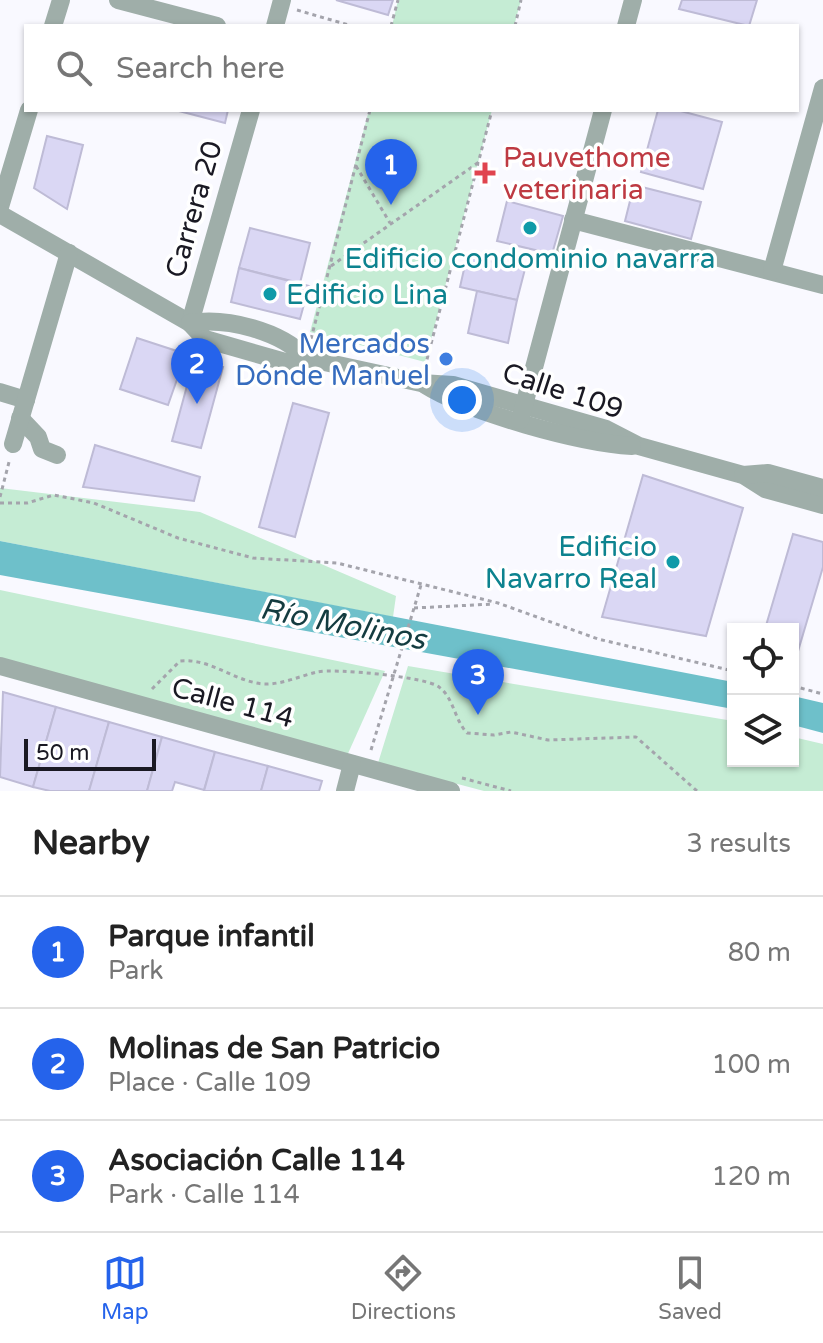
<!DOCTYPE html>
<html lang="en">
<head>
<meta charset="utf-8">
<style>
	:root { --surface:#fff; --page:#f6f6f6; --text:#222; --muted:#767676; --line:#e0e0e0; --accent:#2563eb }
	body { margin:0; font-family:"Varela Round",sans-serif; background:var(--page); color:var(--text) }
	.controls { position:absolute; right:24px; bottom:24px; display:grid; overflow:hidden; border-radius:0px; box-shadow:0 2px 6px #0004 }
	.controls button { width:72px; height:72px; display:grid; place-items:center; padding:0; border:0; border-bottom:2px solid var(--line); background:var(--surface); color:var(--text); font:40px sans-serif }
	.scale { position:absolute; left:24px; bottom:20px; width:132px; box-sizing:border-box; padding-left:8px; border:4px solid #1a1923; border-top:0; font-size:22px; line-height:28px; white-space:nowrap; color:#1a1923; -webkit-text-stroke:6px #fff; paint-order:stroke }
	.you { position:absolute; left:462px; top:400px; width:28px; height:28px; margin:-20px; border:6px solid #fff; border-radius:50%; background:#1a73e8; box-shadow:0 0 0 12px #1a73e833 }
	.badge { display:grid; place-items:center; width:52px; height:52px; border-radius:50%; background:var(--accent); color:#fff; font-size:26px; font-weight:700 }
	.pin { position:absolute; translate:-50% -66px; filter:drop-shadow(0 2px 4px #0008) }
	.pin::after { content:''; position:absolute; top:42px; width:28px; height:24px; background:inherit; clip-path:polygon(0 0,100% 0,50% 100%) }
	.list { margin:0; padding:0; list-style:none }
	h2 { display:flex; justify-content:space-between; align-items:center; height:104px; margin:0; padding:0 32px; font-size:34px }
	h2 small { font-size:26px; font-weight:400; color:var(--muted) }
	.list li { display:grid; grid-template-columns:52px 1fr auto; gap:24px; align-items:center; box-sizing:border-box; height:112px; padding:0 32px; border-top:2px solid var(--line) }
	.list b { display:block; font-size:30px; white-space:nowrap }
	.list p { margin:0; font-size:26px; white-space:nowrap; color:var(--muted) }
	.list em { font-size:26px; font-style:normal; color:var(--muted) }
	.icon { flex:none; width:44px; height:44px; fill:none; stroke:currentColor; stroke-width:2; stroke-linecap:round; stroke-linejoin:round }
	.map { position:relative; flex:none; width:823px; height:791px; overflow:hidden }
	.search { position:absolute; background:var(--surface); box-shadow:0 2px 6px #0004; left:24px; right:24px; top:24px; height:88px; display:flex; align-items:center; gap:20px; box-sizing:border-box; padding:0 28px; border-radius:0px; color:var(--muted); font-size:30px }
	.sheet { height:440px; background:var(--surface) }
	nav { display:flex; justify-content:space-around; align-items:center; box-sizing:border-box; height:112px; border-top:2px solid var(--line); background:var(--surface); font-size:22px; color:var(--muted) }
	nav a { display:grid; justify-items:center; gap:4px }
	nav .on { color:var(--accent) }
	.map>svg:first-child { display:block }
</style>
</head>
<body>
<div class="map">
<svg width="823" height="791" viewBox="0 0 823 791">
	<rect width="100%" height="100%" fill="#f9f9ff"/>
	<!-- green -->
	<g fill="#c5ecd4">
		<path d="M398 0H521L514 26H392Z"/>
		<path d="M369 110H492L425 362 310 332Z"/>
		<path d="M0 488 200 512 396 596 393 617 0 541Z"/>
		<path d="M0 590 385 671 346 758 0 661Z"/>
		<path d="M408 666 733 721V761H793V737L823 744V791H484L378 763Z"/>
	</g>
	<!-- water -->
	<g fill="#6ec0ca">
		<path d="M0 541 733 682V709L0 575Z"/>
		<path d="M793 696 823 703V733L793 725Z"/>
	</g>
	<!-- building -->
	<g fill="#dad7f4" stroke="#bebbd6" stroke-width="2">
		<path d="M336 0H393L388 15Z"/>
		<path d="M682 0H757L749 26 679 9Z"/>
		<path d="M175 110H228L225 123Z"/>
		<path d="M658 110H677L722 122 703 189 641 172Z"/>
		<path d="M47 136 83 145 67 209 34 188Z"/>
		<path d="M634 185 701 202 691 239 625 221Z"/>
		<path d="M507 201 563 216 552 254 497 241Z"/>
		<path d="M250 228 310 243 300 283 239 268Z"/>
		<path d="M467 256 525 269 517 300 460 287Z"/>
		<path d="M239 268 309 286 300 319 231 302Z"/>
		<path d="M477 291 517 300 508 343 468 333Z"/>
		<path d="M137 338 186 354 168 405 120 389Z"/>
		<path d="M194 360 223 367 201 448 172 441Z"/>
		<path d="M293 403 329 413 295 537 259 527Z"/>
		<path d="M95 445 200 477 194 501 83 487Z"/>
		<path d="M643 475 743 508 706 636 602 617Z"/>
		<path d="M793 534 823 542V567L796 658 793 657V629H765Z"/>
		<path d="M3 692 56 707 33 787 0 777Z"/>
		<path d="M56 707 109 722 89 791H50L33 787Z"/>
		<path d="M109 722 162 737 147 791H89Z"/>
		<path d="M162 737 215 752 204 790 175 782 172 791H147Z"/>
		<path d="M215 752 268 766 261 791H204Z"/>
		<path d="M268 766 322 781 319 791H261Z"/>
	</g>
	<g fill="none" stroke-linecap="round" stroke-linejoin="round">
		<!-- path -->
		<g stroke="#a4a4ac" stroke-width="3" stroke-dasharray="4 4" stroke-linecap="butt">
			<path d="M297 10 352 26"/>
			<path d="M391 26 398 0"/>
			<path d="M515 26 521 0"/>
			<path d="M356 166 390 223"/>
			<path d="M331 266 479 162"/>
			<path d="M311 339 370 110"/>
			<path d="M425 367 492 110"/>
			<path d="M0 497 9 462"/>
			<path d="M0 503H27L54 495 94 503 178 538 253 558 337 563 498 603 598 639 733 671"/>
			<path d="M414 608 494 604"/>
			<path d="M793 686 823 694"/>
			<path d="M152 689 180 661C211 658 233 681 263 684 281 685 300 676 317 672 333 668 428 677 439 687 454 698 454 719 467 733L494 735 511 732 548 740 636 737 697 791"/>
			<path d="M371 750 421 585"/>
			<path d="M462 778 511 791"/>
		</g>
		<!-- minor -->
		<g stroke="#9faea9" stroke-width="18">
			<path d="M118 0 217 26"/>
			<path d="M53 26 61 0"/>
			<path d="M275 26 282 0"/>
			<path d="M626 26 633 0"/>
			<path d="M0 207 29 110"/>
			<path d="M0 214 190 323 205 339 285 362 306 358 421 383 453 385 606 429 639 446 743 475 765 489 823 505"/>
			<path d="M573 220 823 285"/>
			<path d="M772 271 823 88"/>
			<path d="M190 323 251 110"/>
			<path d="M190 323C227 317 281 331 306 358"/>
			<path d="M425 385C468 412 580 443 632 446"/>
			<path d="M0 392 26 400"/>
			<path d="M20 418 38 437 42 449 57 455"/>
			<path d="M520 420 603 110"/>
			<path d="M13 444 69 253"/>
			<path d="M743 475 768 473 823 488"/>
			<path d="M0 666 451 791"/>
			<path d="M345 791 352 764"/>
		</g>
	</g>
	<!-- markers -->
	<path fill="#e0444e" stroke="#fff" stroke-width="3" d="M481 161h8v8h8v8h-8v8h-8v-8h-8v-8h8z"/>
	<g fill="#0f9aa8" stroke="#fff" stroke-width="3">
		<circle cx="530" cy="228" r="8"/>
		<circle cx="270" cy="294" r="8"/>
		<circle cx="673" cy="562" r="8"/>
	</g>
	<circle fill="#3f7fe0" stroke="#fff" stroke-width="3" cx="446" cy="359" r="8"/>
	<g text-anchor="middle" stroke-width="7" stroke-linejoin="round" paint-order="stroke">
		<!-- health labels -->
		<g font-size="28" fill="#be3a42" stroke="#fff" text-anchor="start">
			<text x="503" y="167">Pauvethome<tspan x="503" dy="32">veterinaria</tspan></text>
		</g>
		<!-- street labels -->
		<g font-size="28" fill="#1a1923" stroke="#fff">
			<text transform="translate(193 209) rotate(-74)" y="10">Carrera 20</text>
			<text transform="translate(563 390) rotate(18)" y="10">Calle 109</text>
			<text transform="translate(233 702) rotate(15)" y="10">Calle 114</text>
		</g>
		<!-- culture labels -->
		<g font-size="28" fill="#0d838f" stroke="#fff">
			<text x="530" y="268">Edificio condominio navarra</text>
			<text x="286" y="304" text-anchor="start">Edificio Lina</text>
			<text x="657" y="556" text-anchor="end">Edificio<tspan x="657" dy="32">Navarro Real</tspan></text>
		</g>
		<!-- shop labels -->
		<g font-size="28" fill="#366cbe" stroke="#fff" text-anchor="end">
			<text x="430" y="353">Mercados<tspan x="430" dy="32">Dónde Manuel</tspan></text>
		</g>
		<!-- water labels -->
		<g font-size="30" font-style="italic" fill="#143c40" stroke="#fff">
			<text transform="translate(343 624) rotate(11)" y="10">Río Molinos</text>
		</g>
	</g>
</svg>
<div class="controls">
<button><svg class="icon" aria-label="locate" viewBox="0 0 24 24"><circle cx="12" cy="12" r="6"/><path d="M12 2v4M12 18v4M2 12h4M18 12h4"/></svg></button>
<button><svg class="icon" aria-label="layers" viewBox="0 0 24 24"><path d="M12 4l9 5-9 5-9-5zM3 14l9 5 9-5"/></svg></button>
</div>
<div class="scale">50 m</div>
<div class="you"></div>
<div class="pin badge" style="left:391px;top:205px">1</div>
<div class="pin badge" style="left:197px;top:404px">2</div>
<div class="pin badge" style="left:478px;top:715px">3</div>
<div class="search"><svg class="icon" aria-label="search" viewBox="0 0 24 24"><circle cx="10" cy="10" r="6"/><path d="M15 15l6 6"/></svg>Search here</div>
</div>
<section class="sheet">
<h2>Nearby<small>3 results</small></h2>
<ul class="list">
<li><span class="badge">1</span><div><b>Parque infantil</b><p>Park</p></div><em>80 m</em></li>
<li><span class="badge">2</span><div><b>Molinas de San Patricio</b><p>Place · Calle 109</p></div><em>100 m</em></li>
<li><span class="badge">3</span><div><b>Asociación Calle 114</b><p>Park · Calle 114</p></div><em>120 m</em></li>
</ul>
</section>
<nav>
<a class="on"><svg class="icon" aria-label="map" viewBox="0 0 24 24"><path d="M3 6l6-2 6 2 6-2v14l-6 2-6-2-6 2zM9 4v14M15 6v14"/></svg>Map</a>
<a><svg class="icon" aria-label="directions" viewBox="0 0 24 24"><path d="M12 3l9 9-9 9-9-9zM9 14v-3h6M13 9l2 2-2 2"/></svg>Directions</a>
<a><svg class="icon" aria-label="saved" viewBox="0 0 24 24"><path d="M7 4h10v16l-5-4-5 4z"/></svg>Saved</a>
</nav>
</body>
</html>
